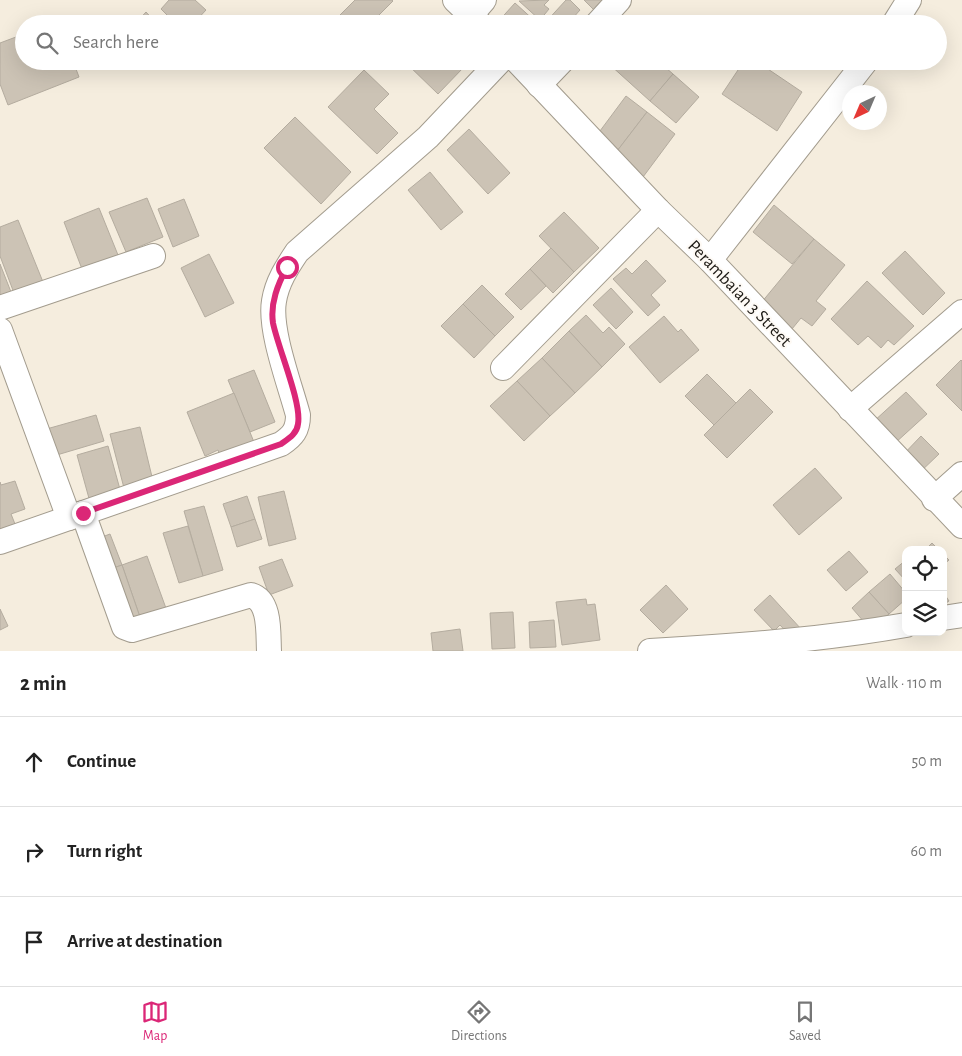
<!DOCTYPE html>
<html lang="en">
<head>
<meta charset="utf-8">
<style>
	:root { --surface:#fff; --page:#f2f2f2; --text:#222; --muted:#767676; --line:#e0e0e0; --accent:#db2777 }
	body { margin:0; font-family:"Alegreya Sans",sans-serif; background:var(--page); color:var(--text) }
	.controls { position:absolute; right:15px; bottom:15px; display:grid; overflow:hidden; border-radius:10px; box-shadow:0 5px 20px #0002 }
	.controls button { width:45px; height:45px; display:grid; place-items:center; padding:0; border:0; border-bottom:1px solid var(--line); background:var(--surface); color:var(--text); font:25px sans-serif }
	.compass { position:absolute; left:842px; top:85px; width:45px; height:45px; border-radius:50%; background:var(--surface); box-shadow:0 5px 20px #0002; rotate:224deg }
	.stop { position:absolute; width:15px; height:15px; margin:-11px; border:4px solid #db2777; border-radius:50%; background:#fff }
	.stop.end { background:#db2777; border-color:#fff; box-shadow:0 1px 5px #0008 }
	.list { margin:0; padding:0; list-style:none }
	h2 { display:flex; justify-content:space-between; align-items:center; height:65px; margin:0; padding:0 20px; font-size:21px }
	h2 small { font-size:16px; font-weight:400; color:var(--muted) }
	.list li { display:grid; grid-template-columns:32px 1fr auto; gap:15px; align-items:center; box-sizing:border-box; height:90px; padding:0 20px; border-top:1px solid var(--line) }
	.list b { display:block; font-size:19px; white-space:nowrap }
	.list em { font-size:16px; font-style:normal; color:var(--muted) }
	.icon { flex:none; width:28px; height:28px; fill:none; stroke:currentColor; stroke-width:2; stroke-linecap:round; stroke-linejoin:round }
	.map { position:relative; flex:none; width:962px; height:651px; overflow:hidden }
	.search { position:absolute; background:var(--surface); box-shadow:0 5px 20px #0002; left:15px; right:15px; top:15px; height:55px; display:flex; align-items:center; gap:12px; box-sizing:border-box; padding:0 18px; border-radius:28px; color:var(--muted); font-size:19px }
	.sheet { height:335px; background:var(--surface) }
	nav { display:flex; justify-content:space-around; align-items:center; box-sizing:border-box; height:70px; border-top:1px solid var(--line); background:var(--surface); font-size:14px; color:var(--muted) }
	nav a { display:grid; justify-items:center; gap:2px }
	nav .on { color:var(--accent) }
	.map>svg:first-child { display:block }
</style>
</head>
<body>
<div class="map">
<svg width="962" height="651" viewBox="0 0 962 651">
	<rect width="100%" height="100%" fill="#f5edde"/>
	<!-- building -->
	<g fill="#ccc3b5" stroke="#b4ac9f">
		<path d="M169 0H195L206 10 193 24H176L161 9Z"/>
		<path d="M355 0H392L393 1 375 19 380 24H349L340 15Z"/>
		<path d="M549 0 544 5 549 9 540 20 519 1Z"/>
		<path d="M566 0H570L580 10 572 19 576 24H544Z"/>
		<path d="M584 0H613L599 15Z"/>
		<path d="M515 3 537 23 536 24H496Z"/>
		<path d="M146 12 157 24H135Z"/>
		<path d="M410 17 418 24H403Z"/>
		<path d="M338 18 344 24H332Z"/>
		<path d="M24 34V61H73L79 77 8 105 0 84V43Z"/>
		<path d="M152 61H168L160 69Z"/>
		<path d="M337 61H355L346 70Z"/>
		<path d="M404 61H456L463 68 438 94Z"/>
		<path d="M527 61H555L541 75Z"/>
		<path d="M612 61H658L673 74 650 101 609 64Z"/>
		<path d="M744 61H756L802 92 777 131 722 94Z"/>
		<path d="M364 70 389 94 374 109 398 133 377 154 328 107Z"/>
		<path d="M673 74 699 97 676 123 650 101Z"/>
		<path d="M626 96 647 112 614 155 594 139Z"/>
		<path d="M647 112 675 134 643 177 614 155Z"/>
		<path d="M295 117 351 172 321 204 264 148Z"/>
		<path d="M469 129 510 173 488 194 447 150Z"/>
		<path d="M430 172 463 212 441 230 408 190Z"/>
		<path d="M147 198 163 237 126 252 109 212Z"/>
		<path d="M184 199 199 236 173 247 158 209Z"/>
		<path d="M774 205 814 239 792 264 753 232Z"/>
		<path d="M99 208 118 255 82 269 64 222Z"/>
		<path d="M564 212 599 248 574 272 539 236Z"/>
		<path d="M18 220 43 282 14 293 0 256V227Z"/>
		<path d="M814 239 845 265 816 301 826 309 812 326 801 318 792 329 761 303Z"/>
		<path d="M551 248 574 272 553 293 530 269Z"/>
		<path d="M905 251 945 293 923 315 882 273Z"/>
		<path d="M209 254 234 303 205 317 181 268Z"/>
		<path d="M646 260 666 281 651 295 660 305 648 316 613 279 626 268 632 274Z"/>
		<path d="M0 264 11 292 0 296Z"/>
		<path d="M530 269 546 286 521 310 505 294Z"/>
		<path d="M867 281 914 326 894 345 888 340 881 348 868 336 858 345 831 319Z"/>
		<path d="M482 285 514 317 495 336 463 304Z"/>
		<path d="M611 288 633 312 616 329 593 305Z"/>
		<path d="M463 304 495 336 474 358 441 326Z"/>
		<path d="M586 315 603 333 609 327 625 344 602 367 569 331Z"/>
		<path d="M664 316 678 332 681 329 699 350 660 383 629 347Z"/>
		<path d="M569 331 602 367 575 393 542 358Z"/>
		<path d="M542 358 575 393 550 416 517 381Z"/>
		<path d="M961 360 962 361V411L936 385Z"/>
		<path d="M254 370 275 422 250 432 228 380Z"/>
		<path d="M707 374 736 403 714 425 685 396Z"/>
		<path d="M517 381 550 416 524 441 490 406Z"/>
		<path d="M750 389 773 412 727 458 704 435Z"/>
		<path d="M906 392 927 414 894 444 873 422Z"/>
		<path d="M234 393 256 447 222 461 218 450 205 456 187 412Z"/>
		<path d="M96 415 104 441 50 457 43 430Z"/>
		<path d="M140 427 153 481 124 488 110 434Z"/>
		<path d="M921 436 939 454 917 475 900 458Z"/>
		<path d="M108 446 121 493 90 502 77 455Z"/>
		<path d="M815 468 842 498 799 535 773 505Z"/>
		<path d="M15 481 25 509 11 514 15 524 0 529V482L1 485Z"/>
		<path d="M284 491 296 539 269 546 258 497Z"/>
		<path d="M247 496 255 519 231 527 223 504Z"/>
		<path d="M204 506 223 570 203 576 184 511Z"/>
		<path d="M255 519 262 539 237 547 231 527Z"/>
		<path d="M188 526 203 576 179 583 163 533Z"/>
		<path d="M110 534 122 565 105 571 94 540Z"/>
		<path d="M932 543 939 550H925Z"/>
		<path d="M849 551 868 572 846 591 827 570Z"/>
		<path d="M943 554 949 560 943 565Z"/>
		<path d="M147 556 167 611 141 620 122 565Z"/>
		<path d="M282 559 293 586 269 595 259 567Z"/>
		<path d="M906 560V581L895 569Z"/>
		<path d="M122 565 141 620 125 625 105 571Z"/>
		<path d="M890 574 906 593V599L889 614 869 592Z"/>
		<path d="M666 585 688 609 663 633 640 610Z"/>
		<path d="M869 592 889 614 871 630 852 608Z"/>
		<path d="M943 592 949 601 943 605Z"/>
		<path d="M770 595 802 630 793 639 780 625 774 631 754 610Z"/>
		<path d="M586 599 587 605 595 604 600 640 562 645 556 602Z"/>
		<path d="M0 609 8 626 0 630Z"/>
		<path d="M513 612 515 648 492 649 490 613Z"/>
		<path d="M554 620 556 647 530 648 529 622Z"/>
		<path d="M460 629 463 651H433L431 633Z"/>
	</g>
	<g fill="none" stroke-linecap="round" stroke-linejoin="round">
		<!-- minor casing -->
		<g stroke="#a39c8e" stroke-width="26">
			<g id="minor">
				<path d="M455 0 480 24"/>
				<path d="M471 15 484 0"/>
				<path d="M597 24 619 0"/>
				<path d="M894 24 909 0"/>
				<path d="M517 61 658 210 710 260 962 526"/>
				<path d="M539 85 562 61"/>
				<path d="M710 260 866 61"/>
				<path d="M0 308 153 256"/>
				<path d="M0 330 69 518"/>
				<path d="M503 368 658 210"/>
				<path d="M850 409 962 312"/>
				<path d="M934 499 962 474"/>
				<path d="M83 513 124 627 132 630 251 595C271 601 268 634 269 651"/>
				<path d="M0 542 281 444C293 436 298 430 298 415 290 385 269 330 274 301 277 282 287 267 297 252L428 137 500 61"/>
				<path d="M943 618 962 615"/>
				<path d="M650 651C736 646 821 640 906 625"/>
			</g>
		</g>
		<!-- minor -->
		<use href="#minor" stroke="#fff" stroke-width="24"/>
	</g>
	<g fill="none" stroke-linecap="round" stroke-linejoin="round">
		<!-- route -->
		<path stroke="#db2777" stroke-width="6" d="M83 513 281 444C288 439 297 434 298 424 302 403 278 348 273 323 270 303 278 284 287 267"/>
	</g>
	<g text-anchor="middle" stroke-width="4" stroke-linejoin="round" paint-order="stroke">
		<!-- street labels -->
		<g font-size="18" fill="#1d1a15" stroke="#fefaf5">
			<text transform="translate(740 293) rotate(46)" y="6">Perambaian 3 Street</text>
		</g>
	</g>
</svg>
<div class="controls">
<button><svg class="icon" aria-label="locate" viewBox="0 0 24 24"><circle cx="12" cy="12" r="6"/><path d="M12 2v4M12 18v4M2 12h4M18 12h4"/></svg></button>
<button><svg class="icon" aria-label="layers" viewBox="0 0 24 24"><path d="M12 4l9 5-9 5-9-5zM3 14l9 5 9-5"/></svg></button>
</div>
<svg class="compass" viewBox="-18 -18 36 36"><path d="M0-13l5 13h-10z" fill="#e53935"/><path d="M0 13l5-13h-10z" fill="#767676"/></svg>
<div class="stop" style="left:287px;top:267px"></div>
<div class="stop end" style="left:83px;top:513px"></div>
<div class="search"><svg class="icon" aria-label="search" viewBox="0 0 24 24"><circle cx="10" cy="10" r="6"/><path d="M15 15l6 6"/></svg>Search here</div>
</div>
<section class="sheet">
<h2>2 min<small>Walk · 110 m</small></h2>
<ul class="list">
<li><svg class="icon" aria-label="ahead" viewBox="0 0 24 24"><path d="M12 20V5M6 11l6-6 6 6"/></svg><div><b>Continue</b></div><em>50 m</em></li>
<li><svg class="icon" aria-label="right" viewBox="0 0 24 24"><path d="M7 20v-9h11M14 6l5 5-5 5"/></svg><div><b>Turn right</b></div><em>60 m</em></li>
<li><svg class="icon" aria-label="arrive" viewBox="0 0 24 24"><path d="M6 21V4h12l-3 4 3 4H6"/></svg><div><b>Arrive at destination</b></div></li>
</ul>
</section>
<nav>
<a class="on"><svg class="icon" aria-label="map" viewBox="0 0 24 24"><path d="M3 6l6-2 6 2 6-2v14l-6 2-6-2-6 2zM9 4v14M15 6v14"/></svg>Map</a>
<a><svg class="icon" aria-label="directions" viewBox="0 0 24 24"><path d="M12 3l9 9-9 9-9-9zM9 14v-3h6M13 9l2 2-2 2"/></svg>Directions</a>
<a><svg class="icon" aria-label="saved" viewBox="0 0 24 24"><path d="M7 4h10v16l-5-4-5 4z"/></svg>Saved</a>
</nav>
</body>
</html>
